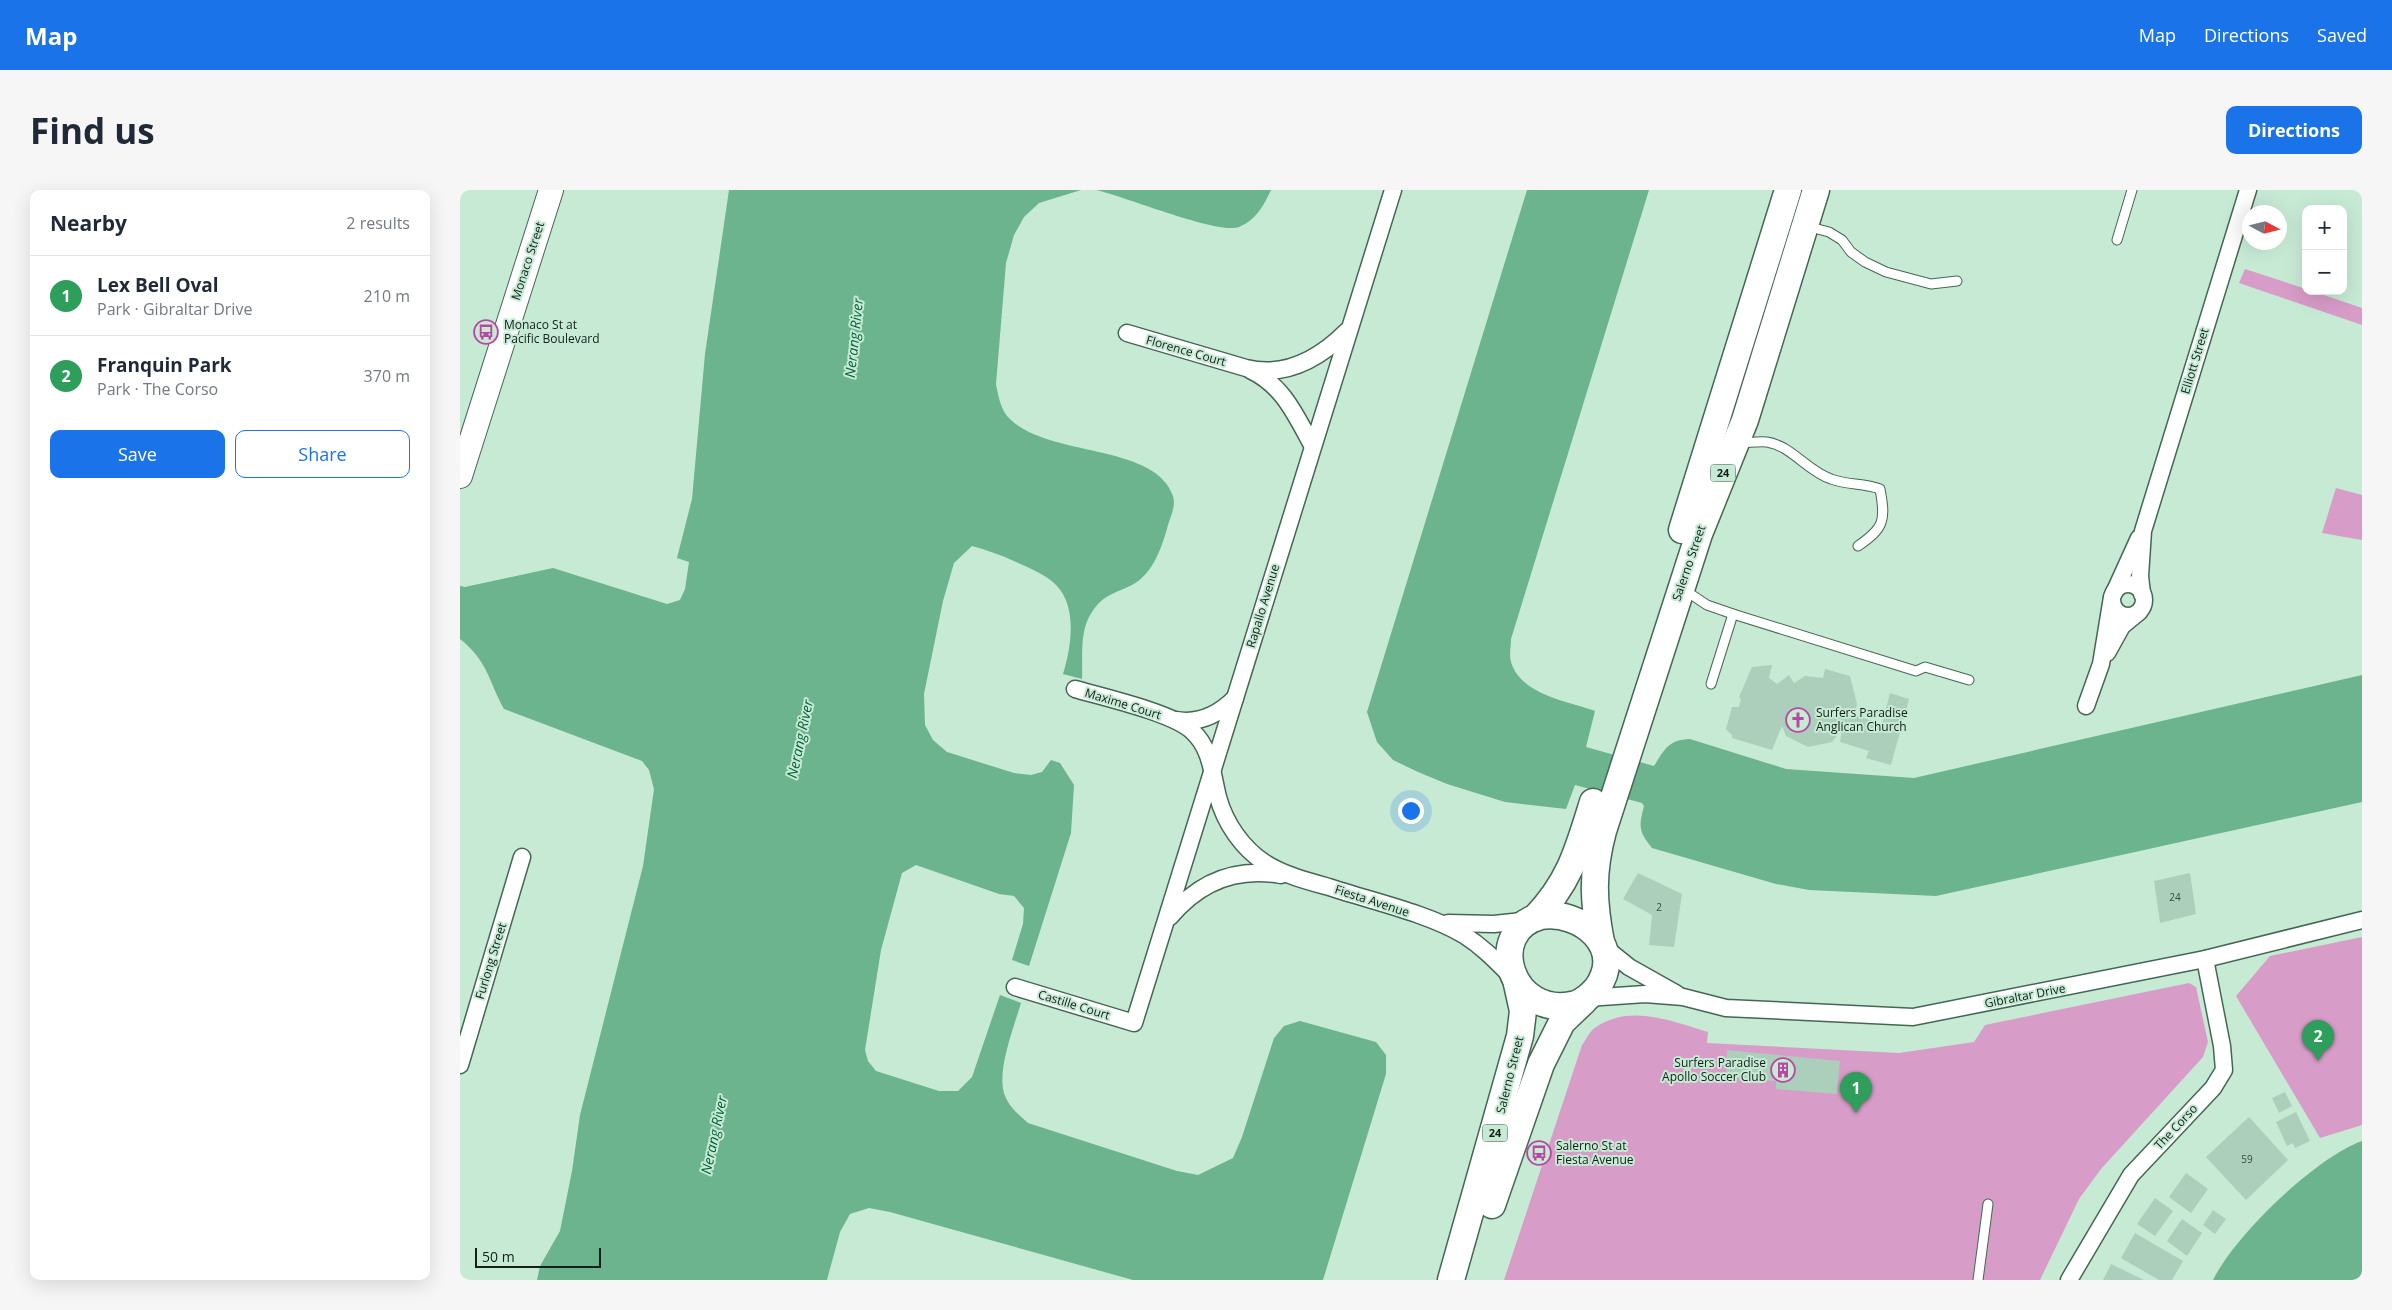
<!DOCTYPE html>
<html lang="en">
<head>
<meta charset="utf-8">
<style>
	:root { --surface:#fff; --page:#f6f6f7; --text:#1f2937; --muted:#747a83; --line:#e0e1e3; --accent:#1a73e8 }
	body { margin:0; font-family:"Open Sans",sans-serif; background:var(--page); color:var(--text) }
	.controls { position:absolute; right:15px; top:15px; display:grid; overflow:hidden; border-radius:10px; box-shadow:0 5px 20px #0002 }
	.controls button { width:45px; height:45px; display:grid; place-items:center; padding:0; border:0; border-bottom:1px solid var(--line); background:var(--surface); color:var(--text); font:25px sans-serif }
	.compass { position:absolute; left:1782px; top:15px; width:45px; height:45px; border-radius:50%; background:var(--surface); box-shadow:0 5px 20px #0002; rotate:97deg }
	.scale { position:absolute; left:15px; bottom:12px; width:126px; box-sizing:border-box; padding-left:5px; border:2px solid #122018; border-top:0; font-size:14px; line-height:18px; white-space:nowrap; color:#122018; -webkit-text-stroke:4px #c7ead5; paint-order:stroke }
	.you { position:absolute; left:950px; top:620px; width:18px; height:18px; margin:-12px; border:4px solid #fff; border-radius:50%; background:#1a73e8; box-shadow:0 0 0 8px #1a73e833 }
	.badge { display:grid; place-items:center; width:32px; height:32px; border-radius:50%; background:var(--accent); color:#fff; font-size:16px; font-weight:700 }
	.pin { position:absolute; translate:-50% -41px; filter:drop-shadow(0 1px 2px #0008) }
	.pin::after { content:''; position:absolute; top:26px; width:18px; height:15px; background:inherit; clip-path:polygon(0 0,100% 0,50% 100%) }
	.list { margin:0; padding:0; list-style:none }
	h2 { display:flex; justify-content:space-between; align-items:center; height:65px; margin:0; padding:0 20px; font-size:21px }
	h2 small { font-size:16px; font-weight:400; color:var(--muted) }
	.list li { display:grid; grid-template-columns:32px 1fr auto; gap:15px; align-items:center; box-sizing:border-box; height:80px; padding:0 20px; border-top:1px solid var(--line) }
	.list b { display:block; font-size:19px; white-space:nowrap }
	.list p { margin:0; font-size:16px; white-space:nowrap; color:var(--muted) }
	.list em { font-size:16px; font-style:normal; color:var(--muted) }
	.actions { display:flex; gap:10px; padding:15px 20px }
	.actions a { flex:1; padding:11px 0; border:1px solid var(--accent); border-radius:10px; text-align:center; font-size:18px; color:var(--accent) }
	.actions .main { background:var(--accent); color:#fff }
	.map { position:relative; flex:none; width:1902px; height:1090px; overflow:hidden; border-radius:10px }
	header { display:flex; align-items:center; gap:30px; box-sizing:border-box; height:70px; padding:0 25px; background:var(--accent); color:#fff }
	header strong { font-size:24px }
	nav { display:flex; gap:28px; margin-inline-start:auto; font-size:18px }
	.intro { display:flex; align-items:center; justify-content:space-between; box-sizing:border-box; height:120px; padding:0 30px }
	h1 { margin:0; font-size:35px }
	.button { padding:12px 22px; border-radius:10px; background:var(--accent); color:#fff; font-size:18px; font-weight:700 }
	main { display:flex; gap:30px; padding:0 30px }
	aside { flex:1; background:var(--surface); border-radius:10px; box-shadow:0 5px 20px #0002 }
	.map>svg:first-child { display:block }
</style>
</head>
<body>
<header>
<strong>Map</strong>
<nav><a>Map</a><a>Directions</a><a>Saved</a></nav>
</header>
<div class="intro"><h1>Find us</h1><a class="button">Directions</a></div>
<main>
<aside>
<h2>Nearby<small>2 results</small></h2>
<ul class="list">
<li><span class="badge" style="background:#2e9e5b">1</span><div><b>Lex Bell Oval</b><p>Park · Gibraltar Drive</p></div><em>210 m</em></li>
<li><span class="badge" style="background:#2e9e5b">2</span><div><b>Franquin Park</b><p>Park · The Corso</p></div><em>370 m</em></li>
</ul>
<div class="actions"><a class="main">Save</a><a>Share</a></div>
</aside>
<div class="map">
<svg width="1902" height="1090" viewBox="0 0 1902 1090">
	<rect width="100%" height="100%" fill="#c7ead5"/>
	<!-- green -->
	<g fill="#d79cc8">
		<path d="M1785 79 1846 99V101H1852L1902 118V135L1779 93Z"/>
		<path d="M1876 298 1902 305V350L1862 343Z"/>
		<path d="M1902 747V935L1860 948 1776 806 1810 766Z"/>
		<path d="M1729 793 1736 797 1748 852 1743 867 1641 979 1619 1009 1580 1090H1044L1122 855C1126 850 1130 840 1136 837 1170 814 1212 831 1248 842L1247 853 1439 863 1514 852 1525 835Z"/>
	</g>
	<!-- water -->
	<g fill="#6bb48d">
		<path d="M269 0H621L579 13 564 27 554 45 546 73 536 194C538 204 540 217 547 226 584 268 695 252 713 306 716 316 711 325 708 335 702 357 693 384 672 395 654 404 644 404 632 422 619 440 623 468 622 489L603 484C611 458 618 417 596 395 585 384 569 378 556 372 541 365 527 360 512 356L494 373 483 411 464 504 465 535 473 550 487 562 554 583 571 585 582 582 591 570 600 573 614 595 611 643 569 776 552 770 563 734 564 718 554 706 539 704 456 675 442 683 421 760 405 860 408 871 416 881 479 901H498L512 887 540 805 561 813C554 837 537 879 544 903 548 916 558 924 568 933L717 981 738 985 773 968 782 947 814 848 824 836 840 831 916 852 926 865V884L863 1090H673L430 1022 409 1018 390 1024 380 1042 367 1090H77L80 1076 100 1041 112 981 120 925 183 676 194 599 189 580 182 571 44 519C28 490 28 471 0 449V396L5 397 93 378 207 414 220 410 225 399 229 372 217 368 232 309 245 164Z"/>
		<path d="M636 0H811C804 15 796 30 779 37 758 45 664 6 636 0Z"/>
		<path d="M1067 0H1189L1051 449C1051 456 1049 465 1051 472 1061 505 1107 511 1135 521L1126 557 1194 576C1205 559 1208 550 1230 549L1326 579 1454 588 1902 485V612L1476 706 1349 700 1316 694 1192 658C1178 641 1179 636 1184 616L1182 613 1115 595 1106 619 1045 612 987 594 958 582 933 570 917 552 907 522Z"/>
		<path d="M1902 951V1090H1753C1775 1045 1855 968 1902 951Z"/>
	</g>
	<!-- building -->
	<g fill="#abcfba">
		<path d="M1312 475 1309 488 1317 494 1329 485 1334 493 1345 486 1363 488 1365 479 1390 486 1397 514 1394 525 1422 534 1430 503 1449 509 1431 575 1406 568 1409 561 1380 552 1382 539 1372 552 1348 557 1326 546 1322 536 1312 560 1272 548V545L1266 539 1272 517H1279L1281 509 1279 507 1292 477Z"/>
		<path d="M1178 683 1222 704 1214 757 1189 755 1192 725 1163 709Z"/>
		<path d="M1730 683 1736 724 1700 733 1694 691Z"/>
		<path d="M1267 860 1380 871 1377 904 1316 899V891L1266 888Z"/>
		<path d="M1825 902 1832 916 1819 923 1812 908Z"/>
		<path d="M1836 922 1850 951 1835 958 1833 953 1827 956 1816 932Z"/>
		<path d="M1789 927 1828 970 1786 1010 1746 967Z"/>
		<path d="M1726 983 1748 999 1731 1023 1709 1007Z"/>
		<path d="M1695 1008 1713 1021 1695 1046 1677 1034Z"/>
		<path d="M1753 1020 1766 1029 1755 1044 1743 1035Z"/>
		<path d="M1722 1029 1742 1043 1727 1066 1707 1051Z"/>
		<path d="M1675 1043 1723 1071 1712 1090H1699L1661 1068Z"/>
		<path d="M1651 1074 1684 1090H1643Z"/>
	</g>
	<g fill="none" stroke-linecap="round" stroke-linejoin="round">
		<!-- lane casing -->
		<g stroke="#466654" stroke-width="11">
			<g id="lane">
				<path d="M1346 36 1369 42 1382 50 1391 62 1405 72 1426 82 1471 94 1497 91"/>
				<path d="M1657 50 1672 0"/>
				<path d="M1279 253C1288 253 1298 251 1307 252 1332 256 1347 281 1371 289 1386 295 1404 293 1420 299 1426 331 1424 338 1398 356"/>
				<path d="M1223 399 1247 415 1273 424 1456 481 1465 477 1509 490"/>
				<path d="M1251 494 1273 424"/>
				<path d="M1518 1090 1528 1014"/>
			</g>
		</g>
		<!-- street casing -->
		<g stroke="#466654" stroke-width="19">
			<g id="street">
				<path d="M667 143 786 178C826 188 860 168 887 141"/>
				<path d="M790 180C823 195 836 226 852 255"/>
				<circle cx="1668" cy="410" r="16"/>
				<path d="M1654 403 1679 348"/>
				<path d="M1682 404 1680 386 1683 341 1788 0"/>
				<path d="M1647 463 1662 436 1679 422"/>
				<path d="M615 499C643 507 713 523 732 541 751 558 752 583 758 607 765 633 782 658 805 673 824 685 847 691 869 697 911 711 967 723 1004 745 1023 757 1037 772 1053 788"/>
				<path d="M1626 516 1641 474 1652 407"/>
				<path d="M716 530C739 534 759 524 775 508"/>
				<path d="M710 727C739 692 776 677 821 685"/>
				<path d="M988 733 1034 734 1070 730"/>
				<path d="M1143 756 1169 777 1217 804"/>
				<path d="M555 797 674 833 933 0"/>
				<path d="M1127 808 1185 804 1223 807 1266 818 1453 827 1745 769 1902 730"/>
				<path d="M0 875 62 667"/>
				<path d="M1609 1090 1671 985 1753 898 1764 880 1762 856 1745 769"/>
			</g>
		</g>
		<!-- secondary casing -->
		<g stroke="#466654" stroke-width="26">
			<path id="secondary" d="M0 286 91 0"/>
		</g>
		<!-- primary casing -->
		<g stroke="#466654" stroke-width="29">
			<g id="primary">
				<path d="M1222 340 1328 0"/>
				<path d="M1081 726C1121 720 1166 757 1137 798 1131 805 1124 811 1116 814 1051 831 1023 741 1081 726Z"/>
				<path d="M1075 728C1110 692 1118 660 1133 612"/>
				<path d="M1141 752C1133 711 1132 682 1143 641L1239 344 1285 230 1356 0"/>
				<path d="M1032 1015 1081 874 1102 832 1124 811"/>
				<path d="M991 1090 1060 846 1063 821 1057 794"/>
			</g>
		</g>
		<!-- lane -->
		<use href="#lane" stroke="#fff" stroke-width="9"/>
		<!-- street -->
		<use href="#street" stroke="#fff" stroke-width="16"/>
		<!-- secondary -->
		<use href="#secondary" stroke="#fff" stroke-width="24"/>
		<!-- primary -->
		<use href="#primary" stroke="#fff" stroke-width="26"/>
	</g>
	<!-- icons -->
	<defs>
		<g id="bus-ring" transform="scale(1.25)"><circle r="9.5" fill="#c7ead5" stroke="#b948a3" stroke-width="1.5"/><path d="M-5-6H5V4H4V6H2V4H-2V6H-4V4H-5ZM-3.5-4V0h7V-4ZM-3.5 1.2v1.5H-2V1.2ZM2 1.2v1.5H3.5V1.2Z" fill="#b948a3"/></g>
		<g id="church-ring" transform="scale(1.25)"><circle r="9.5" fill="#c7ead5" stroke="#b948a3" stroke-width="1.5"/><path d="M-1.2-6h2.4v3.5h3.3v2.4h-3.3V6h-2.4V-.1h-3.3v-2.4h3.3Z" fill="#b948a3"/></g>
		<g id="building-ring" transform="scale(1.25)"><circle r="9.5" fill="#c7ead5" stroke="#b948a3" stroke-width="1.5"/><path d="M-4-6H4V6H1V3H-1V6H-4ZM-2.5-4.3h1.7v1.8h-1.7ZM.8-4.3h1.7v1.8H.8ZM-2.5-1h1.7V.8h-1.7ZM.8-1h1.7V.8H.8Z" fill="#b948a3"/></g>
	</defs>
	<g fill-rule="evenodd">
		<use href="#bus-ring" x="26" y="142"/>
		<use href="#church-ring" x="1338" y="530"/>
		<use href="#building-ring" x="1323" y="880"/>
		<use href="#bus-ring" x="1079" y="963"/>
	</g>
	<g text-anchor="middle" stroke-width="4" stroke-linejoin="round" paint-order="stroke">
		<!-- number labels -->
		<g font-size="10" fill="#384c40">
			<text x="1715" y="711">24</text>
			<text x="1199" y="721">2</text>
			<text x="1787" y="973">59</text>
		</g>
		<!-- shield labels -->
		<g fill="#c7ead5" stroke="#485d51" stroke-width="1">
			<rect x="1250.5" y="274.5" width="25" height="17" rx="4"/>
			<rect x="1022.5" y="934.5" width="25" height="17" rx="4"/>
		</g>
		<g font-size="11" font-weight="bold" fill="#122018">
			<text x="1263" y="287">24</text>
			<text x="1035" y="947">24</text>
		</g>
		<!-- street labels -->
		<g font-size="12" fill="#122018" stroke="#c7ead5">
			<text transform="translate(68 71) rotate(-72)" y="4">Monaco Street</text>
			<text transform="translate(726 161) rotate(16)" y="4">Florence Court</text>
			<text transform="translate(1735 171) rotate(-73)" y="4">Elliott Street</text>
			<text transform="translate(1229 373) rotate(-71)" y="4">Salerno Street</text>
			<text transform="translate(803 416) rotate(-73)" y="4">Rapallo Avenue</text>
			<text transform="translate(663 514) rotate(17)" y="4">Maxime Court</text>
			<text transform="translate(912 711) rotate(18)" y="4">Fiesta Avenue</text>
			<text transform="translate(31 771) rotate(-73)" y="4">Furlong Street</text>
			<text transform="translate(1565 806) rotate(-11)" y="4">Gibraltar Drive</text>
			<text transform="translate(614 815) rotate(17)" y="4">Castille Court</text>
			<text transform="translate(1050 885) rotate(-76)" y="4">Salerno Street</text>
			<text transform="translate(1716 937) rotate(-47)" y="4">The Corso</text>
		</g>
		<!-- poi labels -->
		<g font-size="12" fill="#122018" stroke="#c7ead5" text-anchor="start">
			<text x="44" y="139">Monaco St at<tspan x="44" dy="14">Pacific Boulevard</tspan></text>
			<text x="1356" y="527">Surfers Paradise<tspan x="1356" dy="14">Anglican Church</tspan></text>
			<text x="1306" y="877" text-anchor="end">Surfers Paradise<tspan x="1306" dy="14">Apollo Soccer Club</tspan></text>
			<text x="1096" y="960">Salerno St at<tspan x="1096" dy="14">Fiesta Avenue</tspan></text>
		</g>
		<!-- water labels -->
		<g font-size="14" font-style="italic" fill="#00603c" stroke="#c7ead5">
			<text transform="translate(394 148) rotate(-84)" y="5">Nerang River</text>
			<text transform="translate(340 549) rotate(-78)" y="5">Nerang River</text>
			<text transform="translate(254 945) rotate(-78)" y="5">Nerang River</text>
		</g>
	</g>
</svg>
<div class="controls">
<button>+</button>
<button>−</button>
</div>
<svg class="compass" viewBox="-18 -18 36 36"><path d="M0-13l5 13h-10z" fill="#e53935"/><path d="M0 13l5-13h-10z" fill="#747a83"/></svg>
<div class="scale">50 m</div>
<div class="you"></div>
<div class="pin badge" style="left:1396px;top:923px;background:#2e9e5b">1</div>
<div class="pin badge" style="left:1858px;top:871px;background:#2e9e5b">2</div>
</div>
</main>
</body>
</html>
